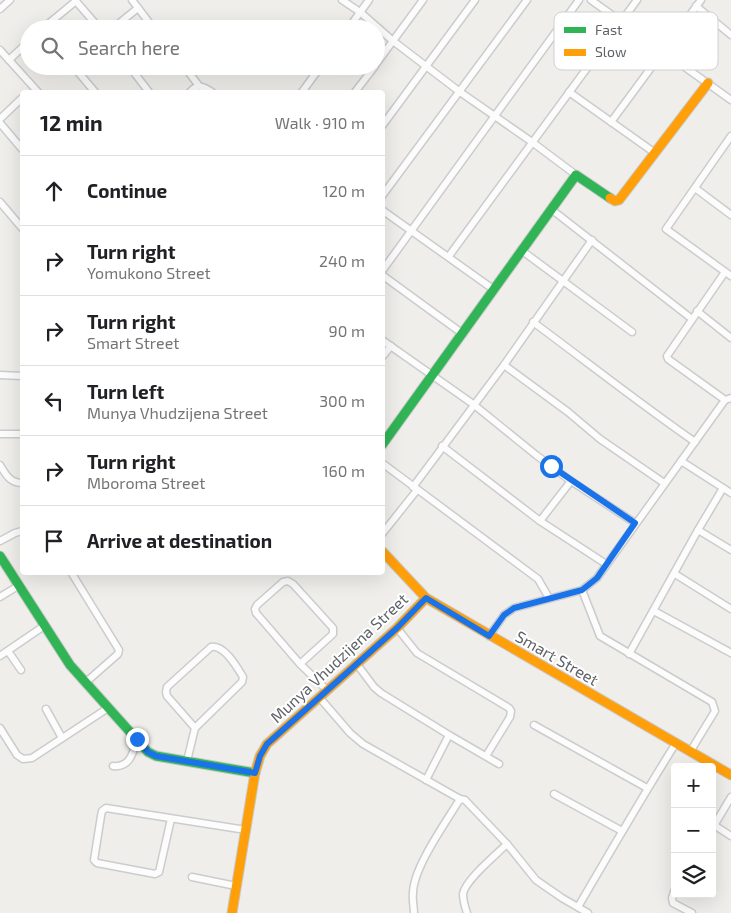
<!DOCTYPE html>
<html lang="en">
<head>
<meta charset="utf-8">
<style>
	:root { --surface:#fff; --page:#f6f6f6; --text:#202124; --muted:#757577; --line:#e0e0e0 }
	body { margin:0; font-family:"Exo 2",sans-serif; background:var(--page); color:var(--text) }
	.controls { position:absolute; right:15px; bottom:15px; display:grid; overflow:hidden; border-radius:5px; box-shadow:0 5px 20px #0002 }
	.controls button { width:45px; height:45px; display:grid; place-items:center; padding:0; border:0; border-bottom:1px solid var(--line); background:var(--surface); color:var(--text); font:25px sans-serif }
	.stop { position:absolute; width:15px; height:15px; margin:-11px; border:4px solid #1a73e8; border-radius:50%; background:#fff }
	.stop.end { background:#1a73e8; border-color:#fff; box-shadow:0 1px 5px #0008 }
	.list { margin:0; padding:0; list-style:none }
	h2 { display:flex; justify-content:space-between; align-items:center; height:65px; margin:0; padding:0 20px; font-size:21px }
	h2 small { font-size:16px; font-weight:400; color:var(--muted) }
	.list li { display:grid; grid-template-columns:32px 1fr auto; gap:15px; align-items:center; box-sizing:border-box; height:70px; padding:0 20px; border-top:1px solid var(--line) }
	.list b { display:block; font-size:19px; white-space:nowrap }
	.list p { margin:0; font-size:16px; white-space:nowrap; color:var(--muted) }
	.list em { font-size:16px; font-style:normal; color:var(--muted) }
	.icon { flex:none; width:28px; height:28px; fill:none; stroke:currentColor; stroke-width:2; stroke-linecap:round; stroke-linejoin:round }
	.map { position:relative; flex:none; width:731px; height:913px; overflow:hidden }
	.search { position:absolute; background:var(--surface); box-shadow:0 5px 20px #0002; left:20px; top:20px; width:365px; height:55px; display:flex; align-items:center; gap:12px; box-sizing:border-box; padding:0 18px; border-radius:28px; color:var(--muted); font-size:19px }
	.panel { position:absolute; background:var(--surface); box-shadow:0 5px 20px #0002; left:20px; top:90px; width:365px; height:485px; border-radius:5px }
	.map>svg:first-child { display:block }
</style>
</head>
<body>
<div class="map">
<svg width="731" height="913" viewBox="0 0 731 913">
	<rect width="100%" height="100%" fill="#efeeea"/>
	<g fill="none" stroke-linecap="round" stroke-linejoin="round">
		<!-- street casing -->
		<g stroke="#cbcccc" stroke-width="9">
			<g id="street">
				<path d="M75 0 100 29"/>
				<path d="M132 0 154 29"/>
				<path d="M342 0 360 12 393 41 460 92 532 142 576 175"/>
				<path d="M591 0 731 100"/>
				<path d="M696 6 731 35"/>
				<path d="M0 9 10 0"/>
				<path d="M42 29 76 1"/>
				<path d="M112 29 138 8"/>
				<path d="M348 29 369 0"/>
				<path d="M0 50 38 92"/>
				<path d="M9 60 29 41"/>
				<path d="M376 64 423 0"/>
				<path d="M73 66 95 92"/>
				<path d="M129 66 149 92"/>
				<path d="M184 66 199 86"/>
				<path d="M190 92C197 83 204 87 212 92"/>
				<path d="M302 92 321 66"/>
				<path d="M355 92 375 66"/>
				<path d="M569 92 655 153"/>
				<path d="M0 119 22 98"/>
				<path d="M611 122 701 0"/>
				<path d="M0 123 22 149"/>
				<path d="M382 126 475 0"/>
				<path d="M731 136 666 229 731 276"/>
				<path d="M695 188 731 215"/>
				<path d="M382 196 527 0"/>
				<path d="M0 202 22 228"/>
				<path d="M551 209 692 319"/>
				<path d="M382 210 493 289"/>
				<path d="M521 250 632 332"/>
				<path d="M449 256 637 0"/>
				<path d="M382 271 579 0"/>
				<path d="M725 272 667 356 668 359 725 400"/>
				<path d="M382 275 463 334"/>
				<path d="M697 311 731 338"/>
				<path d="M533 322C587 362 640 404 695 442"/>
				<path d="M382 340 473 404 536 455 571 481"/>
				<path d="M382 357 391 346"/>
				<path d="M504 365 568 412 600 439 664 483"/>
				<path d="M0 375 22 376"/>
				<path d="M0 434H22"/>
				<path d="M442 446 540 521"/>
				<path d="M681 461 731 493"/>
				<path d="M382 463 538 579 549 598"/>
				<path d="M0 465C6 475 10 483 22 483"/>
				<path d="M413 487 504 365 592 240"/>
				<path d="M698 530 731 550"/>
				<path d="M382 534 417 490"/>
				<path d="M0 541 15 533 22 531"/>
				<path d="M606 564 540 521 571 481 635 523"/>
				<path d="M71 572 119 650 118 654 85 683"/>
				<path d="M675 574 731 609"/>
				<path d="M582 590 600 636 712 702 715 711 690 752"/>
				<path d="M0 597 18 586"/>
				<path d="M654 611 731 653"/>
				<path d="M397 628 417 653 509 708 511 711 510 717 486 756"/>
				<path d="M489 636 504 615 514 608 582 590 597 578 725 400 731 398"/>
				<path d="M8 651 21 670"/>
				<path d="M629 654 698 530 723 488"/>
				<path d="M0 656 44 626"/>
				<path d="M356 663 374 687 381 693 449 735 426 780"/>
				<path d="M300 664 333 634V628L293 584 288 581 283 582 257 605 255 609 256 613 300 664 327 690"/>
				<path d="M319 697 350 733 363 744 460 799 465 800 507 844 536 880 562 898 588 913"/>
				<path d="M46 709 62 738"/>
				<path d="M534 725 647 788"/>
				<path d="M0 728 17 755 23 759 32 758 108 708"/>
				<path d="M449 735 499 764"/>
				<path d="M187 761 195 728 242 682 243 677C237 667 224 644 211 647L167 687 166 692 167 696 195 728"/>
				<path d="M113 766C130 768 133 753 137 739"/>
				<path d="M554 794 622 831"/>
				<path d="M171 819 159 872 155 874 97 863 94 860 101 816 102 811 106 808 246 830"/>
				<path d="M714 825 731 836"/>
				<path d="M712 829 731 797"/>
				<path d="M192 877 236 886"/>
				<path d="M675 889 672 898 673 903 692 913"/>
				<path d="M578 907C610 852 642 797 676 743"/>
				<path d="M414 913C414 907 412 900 413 893 413 868 446 822 460 799"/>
				<path d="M467 913C465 907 463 900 463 894 465 880 497 854 507 844"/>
			</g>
		</g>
		<!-- fast casing -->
		<g stroke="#cacacb" stroke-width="11">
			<g id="fast">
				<path d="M382 445 576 175 610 198"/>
				<path d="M0 556 70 665 148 752 156 756 255 773"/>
			</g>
		</g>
		<!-- slow casing -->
		<g stroke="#cacacb" stroke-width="11">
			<g id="slow">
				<path d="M610 198 615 201 619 200 708 83"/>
				<path d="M382 551 426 598 731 775"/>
				<path d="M232 913 255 773 260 756 267 744 397 628 426 598"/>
			</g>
		</g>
		<!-- street -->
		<use href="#street" stroke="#fdfcfc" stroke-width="6"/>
		<!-- fast -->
		<use href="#fast" stroke="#30b455" stroke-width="9"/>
		<!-- slow -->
		<use href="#slow" stroke="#ff9f0a" stroke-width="9"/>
	</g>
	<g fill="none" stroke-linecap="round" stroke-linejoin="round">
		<!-- route -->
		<path stroke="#1a73e8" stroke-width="6" d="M137 739 148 752 156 756 255 773 260 756 267 744 397 628 426 598 489 636 504 615 514 608 582 590 597 578 635 523 551 466"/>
	</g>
	<g text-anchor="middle" stroke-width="4" stroke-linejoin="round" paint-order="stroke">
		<!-- street labels -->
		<g font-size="16" fill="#5f6368" stroke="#fff">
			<text transform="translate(339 658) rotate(-43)" y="6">Munya Vhudzijena Street</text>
			<text transform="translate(557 658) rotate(30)" y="6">Smart Street</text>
		</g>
	</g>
	<!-- legend -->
	<rect x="554" y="12" width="164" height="58" rx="8" fill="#fff" stroke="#cfd0d2" stroke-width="1"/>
	<rect x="564" y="27" width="22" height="6" fill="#30b455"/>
	<rect x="564" y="49" width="22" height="7" fill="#ff9f0a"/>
	<g font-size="14" fill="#5f6368">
		<text x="595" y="35">Fast</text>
		<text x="595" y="57">Slow</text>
	</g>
</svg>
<div class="controls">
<button>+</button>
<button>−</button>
<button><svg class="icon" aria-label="layers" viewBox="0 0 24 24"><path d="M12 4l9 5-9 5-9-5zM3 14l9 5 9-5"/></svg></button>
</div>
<div class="stop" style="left:551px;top:466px"></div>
<div class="stop end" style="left:137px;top:739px"></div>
<div class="search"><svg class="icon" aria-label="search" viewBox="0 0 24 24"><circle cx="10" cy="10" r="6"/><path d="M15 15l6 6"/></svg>Search here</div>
<section class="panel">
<h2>12 min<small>Walk · 910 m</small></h2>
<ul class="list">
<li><svg class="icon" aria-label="ahead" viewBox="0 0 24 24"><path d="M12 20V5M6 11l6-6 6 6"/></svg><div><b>Continue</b></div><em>120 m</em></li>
<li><svg class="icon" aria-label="right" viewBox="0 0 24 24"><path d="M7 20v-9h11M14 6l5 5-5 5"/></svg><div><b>Turn right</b><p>Yomukono Street</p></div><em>240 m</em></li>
<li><svg class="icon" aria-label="right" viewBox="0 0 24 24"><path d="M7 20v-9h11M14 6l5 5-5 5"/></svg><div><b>Turn right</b><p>Smart Street</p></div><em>90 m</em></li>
<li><svg class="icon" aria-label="left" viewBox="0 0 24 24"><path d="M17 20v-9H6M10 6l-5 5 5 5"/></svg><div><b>Turn left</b><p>Munya Vhudzijena Street</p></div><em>300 m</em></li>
<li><svg class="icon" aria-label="right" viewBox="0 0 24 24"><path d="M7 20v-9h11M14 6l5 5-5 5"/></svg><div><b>Turn right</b><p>Mboroma Street</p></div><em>160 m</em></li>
<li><svg class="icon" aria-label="arrive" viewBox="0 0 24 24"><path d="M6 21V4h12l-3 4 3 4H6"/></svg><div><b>Arrive at destination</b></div></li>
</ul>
</section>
</div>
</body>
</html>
